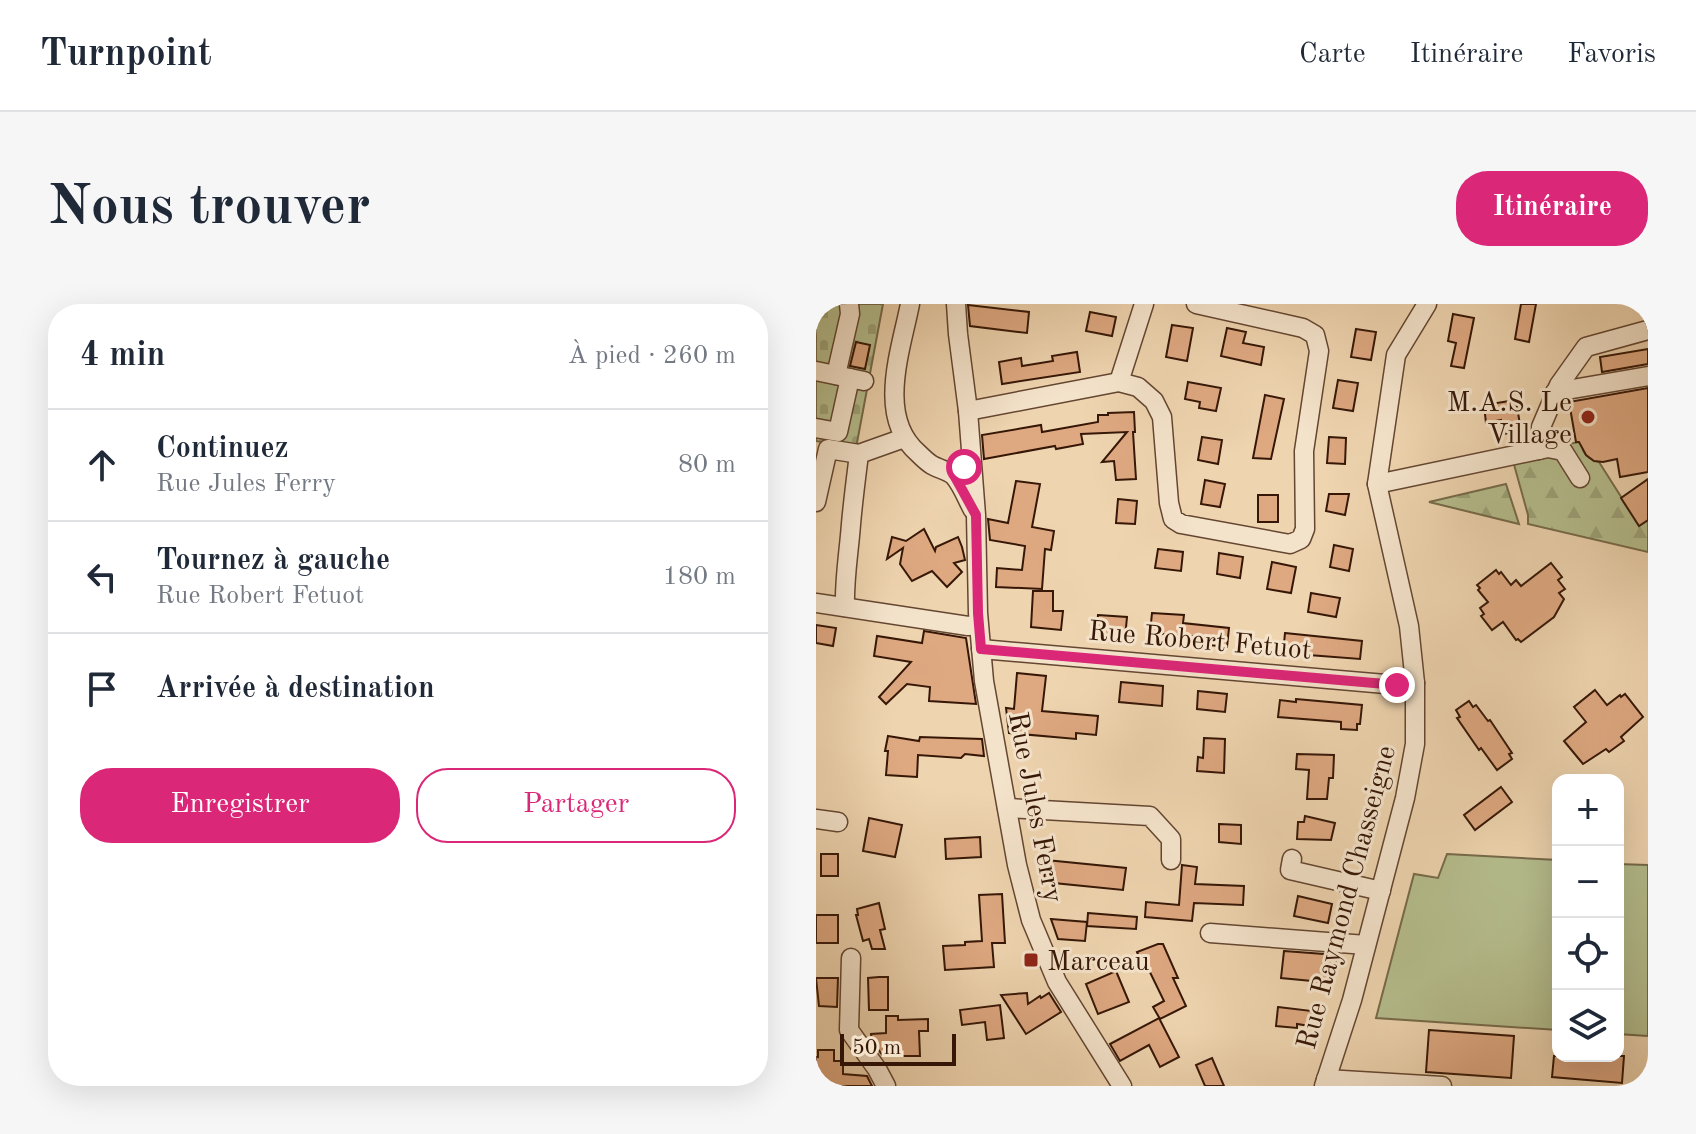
<!DOCTYPE html>
<html lang="fr">
<head>
<meta charset="utf-8">
<style>
	:root { --surface:#fff; --page:#f6f6f7; --text:#1f2937; --muted:#747a83; --line:#e0e1e3; --accent:#db2777 }
	body { margin:0; font-family:"Old Standard TT",serif; background:var(--page); color:var(--text) }
	.controls { position:absolute; right:24px; bottom:24px; display:grid; overflow:hidden; border-radius:16px; box-shadow:0 8px 32px #0002 }
	.controls button { width:72px; height:72px; display:grid; place-items:center; padding:0; border:0; border-bottom:2px solid var(--line); background:var(--surface); color:var(--text); font:40px sans-serif }
	.scale { position:absolute; left:24px; bottom:20px; width:116px; box-sizing:border-box; padding-left:8px; border:4px solid #361707; border-top:0; font-size:22px; line-height:28px; white-space:nowrap; color:#361707; -webkit-text-stroke:6px #f4e3cb; paint-order:stroke }
	.stop { position:absolute; width:24px; height:24px; margin:-18px; border:6px solid #db2777; border-radius:50%; background:#fff }
	.stop.end { background:#db2777; border-color:#fff; box-shadow:0 2px 8px #0008 }
	.list { margin:0; padding:0; list-style:none }
	h2 { display:flex; justify-content:space-between; align-items:center; height:104px; margin:0; padding:0 32px; font-size:34px }
	h2 small { font-size:26px; font-weight:400; color:var(--muted) }
	.list li { display:grid; grid-template-columns:52px 1fr auto; gap:24px; align-items:center; box-sizing:border-box; height:112px; padding:0 32px; border-top:2px solid var(--line) }
	.list b { display:block; font-size:30px; white-space:nowrap }
	.list p { margin:0; font-size:26px; white-space:nowrap; color:var(--muted) }
	.list em { font-size:26px; font-style:normal; color:var(--muted) }
	.actions { display:flex; gap:16px; padding:24px 32px }
	.actions a { flex:1; padding:18px 0; border:2px solid var(--accent); border-radius:32px; text-align:center; font-size:28px; color:var(--accent) }
	.actions .main { background:var(--accent); color:#fff }
	.icon { flex:none; width:44px; height:44px; fill:none; stroke:currentColor; stroke-width:2; stroke-linecap:round; stroke-linejoin:round }
	.map { position:relative; flex:none; width:832px; height:782px; overflow:hidden; border-radius:32px }
	header { display:flex; align-items:center; gap:48px; box-sizing:border-box; height:112px; padding:0 40px; background:var(--surface); border-bottom:2px solid var(--line) }
	header strong { font-size:38px }
	nav { display:flex; gap:44px; margin-inline-start:auto; font-size:28px }
	.intro { display:flex; align-items:center; justify-content:space-between; box-sizing:border-box; height:192px; padding:0 48px }
	h1 { margin:0; font-size:56px }
	.button { padding:20px 36px; border-radius:32px; background:var(--accent); color:#fff; font-size:28px; font-weight:700 }
	main { display:flex; gap:48px; padding:0 48px }
	aside { flex:1; background:var(--surface); border-radius:32px; box-shadow:0 8px 32px #0002 }
	.map>svg:first-child { display:block }
</style>
</head>
<body>
<header>
<strong>Turnpoint</strong>
<nav><a>Carte</a><a>Itinéraire</a><a>Favoris</a></nav>
</header>
<div class="intro"><h1>Nous trouver</h1><a class="button">Itinéraire</a></div>
<main>
<aside>
<h2>4 min<small>À pied · 260 m</small></h2>
<ul class="list">
<li><svg class="icon" aria-label="ahead" viewBox="0 0 24 24"><path d="M12 20V5M6 11l6-6 6 6"/></svg><div><b>Continuez</b><p>Rue Jules Ferry</p></div><em>80 m</em></li>
<li><svg class="icon" aria-label="left" viewBox="0 0 24 24"><path d="M17 20v-9H6M10 6l-5 5 5 5"/></svg><div><b>Tournez à gauche</b><p>Rue Robert Fetuot</p></div><em>180 m</em></li>
<li><svg class="icon" aria-label="arrive" viewBox="0 0 24 24"><path d="M6 21V4h12l-3 4 3 4H6"/></svg><div><b>Arrivée à destination</b></div></li>
</ul>
<div class="actions"><a class="main">Enregistrer</a><a>Partager</a></div>
</aside>
<div class="map">
<svg width="832" height="782" viewBox="0 0 832 782">
	<defs>
		<pattern id="forest-firs" width="22" height="20" patternUnits="userSpaceOnUse" patternTransform="scale(2)"><rect width="22" height="20" fill="#b5bd8d"/><path d="M5 1l3.5 6h-7zM16 11l3.5 6h-7z" fill="#9ca278"/></pattern>
		<pattern id="cemetery-stones" width="16" height="16" patternUnits="userSpaceOnUse" patternTransform="scale(2)"><rect width="16" height="16" fill="#b5bd8d"/><path d="M2 7V4a2 2 0 0 1 4 0v3zM10 15v-3a2 2 0 0 1 4 0v3z" fill="#9ca278"/></pattern>
	</defs>
	<rect width="100%" height="100%" fill="#eed4af"/>
	<filter id="stains"><feTurbulence type="fractalNoise" baseFrequency=".0025" numOctaves="4"/><feColorMatrix values="0 0 0 0 .2 0 0 0 0 .09 0 0 0 0 .02 0 0 0 .5 -.17"/></filter>
	<radialGradient id="worn" r=".72"><stop offset=".6" stop-color="#630" stop-opacity="0"/><stop offset="1" stop-color="#630" stop-opacity=".3"/></radialGradient>
	<!-- forest -->
	<g fill="url(#forest-firs)" stroke="#766a4a" stroke-width="2">
		<path d="M769 137 772 143 767 146C770 153 776 156 783 158L823 221 832 216V248L712 220V211L697 157 752 140Z"/>
		<path d="M690 180 703 220 613 198Z"/>
	</g>
	<!-- cemetery -->
	<path fill="url(#cemetery-stones)" stroke="#766a4a" stroke-width="2" d="M0 0H67L40 144 0 137Z"/>
	<!-- park -->
	<g fill="#b5bd8d" stroke="#766a4a" stroke-width="2">
		<path d="M631 550 742 556V726L560 714 598 570 622 574Z"/>
		<path d="M802 560 832 561V732L802 730Z"/>
	</g>
	<!-- building -->
	<g fill="#dea881" stroke="#361707" stroke-width="2">
		<path d="M705 0H720L713 38 699 35Z"/>
		<path d="M152 1 213 8 211 29 154 22Z"/>
		<path d="M274 8 300 13 296 32 270 27Z"/>
		<path d="M637 10 658 14 648 64 635 62 640 39 632 37Z"/>
		<path d="M356 21 377 24 371 57 350 53Z"/>
		<path d="M411 24 430 28 427 39 448 43 445 61 405 52Z"/>
		<path d="M540 25 560 28 555 56 535 53Z"/>
		<path d="M40 38 54 41 49 65 34 62Z"/>
		<path d="M832 45V60L786 68 784 53Z"/>
		<path d="M261 48 264 68 186 80 183 58 205 54 206 62 237 57 236 52Z"/>
		<path d="M522 76 542 79 537 107 517 104Z"/>
		<path d="M372 78 405 84 400 107 383 104 384 98 369 95Z"/>
		<path d="M832 84V168L804 173 801 155 787 158 778 157 770 151 763 138H760L753 98Z"/>
		<path d="M449 91 468 95 455 155 437 154Z"/>
		<path d="M700 96 705 127 687 130 685 116 670 119 668 101Z"/>
		<path d="M318 108 319 128H317L320 175 300 176 298 157 286 158 311 128 265 130 267 140 240 145 239 142 168 155 166 131 225 121 226 128 282 118V111H292V109Z"/>
		<path d="M386 133 406 136 402 160 382 156Z"/>
		<path d="M513 133 530 134 529 160 511 159Z"/>
		<path d="M832 175V216L823 222 805 194Z"/>
		<path d="M389 176 409 180 404 203 385 200Z"/>
		<path d="M200 177 224 180 216 223 238 227 235 246 229 245 226 285 180 283 181 264 206 266 209 242 174 236 172 215 192 219Z"/>
		<path d="M513 190H533L529 211 510 207Z"/>
		<rect x="442" y="191" width="20" height="27"/>
		<path d="M302 195 321 197 319 220 300 219Z"/>
		<path d="M108 225 119 247 120 243 142 233 146 243 149 256 138 259 146 268 131 283 116 267 96 277 84 260 87 244 71 255 76 233 90 237Z"/>
		<path d="M518 241 537 245 533 267 514 263Z"/>
		<path d="M342 245 367 248 365 267 339 264Z"/>
		<path d="M403 249 427 253 424 274 401 270Z"/>
		<path d="M456 258 480 263 475 289 451 285Z"/>
		<path d="M735 259 746 273 742 276 749 285 743 289 748 295 738 313 705 338 702 335 700 336 687 318 676 326 665 312 668 310 664 304 672 298 662 286 664 284 661 281 680 266 683 270 685 268 695 281 700 276 705 282Z"/>
		<path d="M217 287H237V307H247L245 326 215 323Z"/>
		<path d="M495 289 524 294 520 313 492 308Z"/>
		<path d="M336 309 368 311 367 319 413 324 411 343 384 340 385 333 334 329Z"/>
		<path d="M282 311 311 313 309 334 280 331Z"/>
		<path d="M0 321 20 324 17 342 0 339Z"/>
		<path d="M108 327 150 334 160 400 113 397 114 383 91 380 70 400 63 393 95 358 58 352 61 332 106 339Z"/>
		<path d="M469 329 546 337 544 355 467 349Z"/>
		<path d="M201 369 230 372 226 407 282 412 280 431 260 429V435L193 429 190 404 198 405Z"/>
		<path d="M305 378 347 382 346 402 303 398Z"/>
		<path d="M779 386 791 401 804 391 805 393 809 390 827 413 805 433 808 437 793 448 790 445 767 460 748 437 770 418 758 403Z"/>
		<path d="M382 387 411 390 409 408 381 405Z"/>
		<path d="M480 395 546 401 544 420H541V426L525 425V418L462 413 464 396 480 398Z"/>
		<path d="M653 397 657 403 660 401 672 417 674 416 696 449 693 450 696 455 681 466 665 444 663 446 641 414 644 413 640 406Z"/>
		<path d="M72 432 103 437 104 433 166 435 168 452 149 450 145 454 102 451 101 473 70 471 72 447H69Z"/>
		<path d="M388 434 409 435 408 469 381 467 382 453 387 454Z"/>
		<path d="M481 450 518 451 517 474H513L511 495H491L493 466 480 465Z"/>
		<path d="M685 483 696 498 659 526 648 511Z"/>
		<path d="M489 512 519 519 515 536 481 535 482 518H488Z"/>
		<path d="M53 514 86 521 79 553 47 547Z"/>
		<path d="M403 520 425 521V540L403 538Z"/>
		<path d="M164 533 165 553 130 555 129 535Z"/>
		<rect x="5" y="550" width="17" height="22"/>
		<path d="M230 556 310 564 307 586 228 578Z"/>
		<path d="M366 561 381 563 379 580 428 582 427 601 378 599 376 617 329 613 330 598 363 601Z"/>
		<path d="M186 590 189 639H176L178 663 129 666 127 642 149 641V638L166 637 163 591Z"/>
		<path d="M482 592 516 600 512 619 478 612Z"/>
		<path d="M63 599 69 625 64 626 69 645H56L53 635 47 637 40 611H42L41 605Z"/>
		<path d="M272 609 321 613 320 625 271 622Z"/>
		<rect x="0" y="611" width="22" height="28"/>
		<path d="M235 615 271 618 269 637 242 635Z"/>
		<path d="M342 640H347L362 674H357L370 702 344 715 337 703 348 697 330 660 327 662 321 648Z"/>
		<path d="M468 647 521 651 517 679 465 674Z"/>
		<path d="M300 667 313 698 282 710 270 680Z"/>
		<path d="M63 673H72V706H53L52 674Z"/>
		<path d="M0 674H22L21 703 3 702Z"/>
		<path d="M211 689 212 700 224 692 225 694 233 689 245 708 210 730 185 691Z"/>
		<path d="M184 701 188 734 171 736 169 718 146 721 144 706Z"/>
		<path d="M462 703 496 707 494 722 481 720V724L460 722Z"/>
		<path d="M70 712H82V716L112 715V727H103L104 752H67L56 737 55 730 70 729Z"/>
		<path d="M343 714 363 753 344 763 333 741 304 757 294 740Z"/>
		<path d="M613 726 698 732 695 774 610 768Z"/>
		<path d="M2 746H18V757H27V770L51 772 56 782H0V753H2Z"/>
		<path d="M738 752H808L806 779 736 773Z"/>
		<path d="M396 754 408 782H389L380 761Z"/>
	</g>
	<g fill="none" stroke-linecap="round" stroke-linejoin="round">
		<!-- minor casing -->
		<g stroke="#644631" stroke-width="21">
			<g id="minor">
				<path d="M94 0C85 46 60 113 102 149 106 153 111 158 116 161 123 165 133 167 138 172 146 181 151 195 157 206"/>
				<path d="M140 0 142 30 152 107 160 211 162 309 168 377 201 561 215 616 241 678 306 782"/>
				<path d="M0 67 48 77"/>
				<path d="M20 71 34 10 33 0"/>
				<path d="M303 78 328 0"/>
				<path d="M739 88 832 72"/>
				<path d="M152 107 303 78 322 83 338 97 346 113 353 199 357 215 365 220 474 240 485 235 489 225 488 147 503 47 499 31 487 24 380 0"/>
				<path d="M0 124 22 128 34 74"/>
				<path d="M723 146 725 123 743 81 770 43 832 26"/>
				<path d="M561 180 732 144 747 147 764 174"/>
				<path d="M0 198 12 145 43 150 88 134"/>
				<path d="M0 299 152 322 162 321"/>
				<path d="M29 303C28 275 33 248 35 220 37 197 40 174 43 150"/>
				<path d="M165 345 581 381 599 379"/>
				<path d="M191 504 334 512 355 535V556"/>
				<path d="M0 515 22 518"/>
				<path d="M476 555 474 566 565 587"/>
				<path d="M394 629 550 641"/>
				<path d="M35 654 33 726 61 765 70 782"/>
				<path d="M510 775 626 782"/>
				<path d="M508 782 536 696 589 494 599 440V379L593 322 561 180 580 51 611 0"/>
			</g>
		</g>
		<!-- minor -->
		<use href="#minor" stroke="#f4e3cb" stroke-width="18"/>
	</g>
	<g fill="none" stroke-linecap="round" stroke-linejoin="round">
		<!-- route -->
		<path stroke="#db2777" stroke-width="10" d="M148 163 138 171 160 211 162 309 165 345 581 381"/>
	</g>
	<!-- markers -->
	<g fill="#8f2418" stroke="#f4e3cb" stroke-width="3">
		<circle cx="772" cy="113" r="8"/>
		<rect x="207" y="648" width="16" height="16" rx="4"/>
	</g>
	<g text-anchor="middle" stroke-width="6" stroke-linejoin="round" paint-order="stroke">
		<!-- poi labels -->
		<g font-size="28" fill="#361707" stroke="#f4e3cb" text-anchor="end">
			<text x="756" y="107">M.A.S. Le<tspan x="756" dy="32">Village</tspan></text>
			<text x="231" y="666" text-anchor="start">Marceau</text>
		</g>
		<!-- street labels -->
		<g font-size="28" fill="#361707" stroke="#f4e3cb">
			<text transform="translate(384 335) rotate(5)" y="10">Rue Robert Fetuot</text>
			<text transform="translate(221 503) rotate(79)" y="10">Rue Jules Ferry</text>
			<text transform="translate(529 593) rotate(-75)" y="10">Rue Raymond Chasseigne</text>
		</g>
	</g>
	<rect width="100%" height="100%" filter="url(#stains)"/>
	<rect width="100%" height="100%" fill="url(#worn)"/>
</svg>
<div class="controls">
<button>+</button>
<button>−</button>
<button><svg class="icon" aria-label="locate" viewBox="0 0 24 24"><circle cx="12" cy="12" r="6"/><path d="M12 2v4M12 18v4M2 12h4M18 12h4"/></svg></button>
<button><svg class="icon" aria-label="layers" viewBox="0 0 24 24"><path d="M12 4l9 5-9 5-9-5zM3 14l9 5 9-5"/></svg></button>
</div>
<div class="scale">50 m</div>
<div class="stop" style="left:148px;top:163px"></div>
<div class="stop end" style="left:581px;top:381px"></div>
</div>
</main>
</body>
</html>
